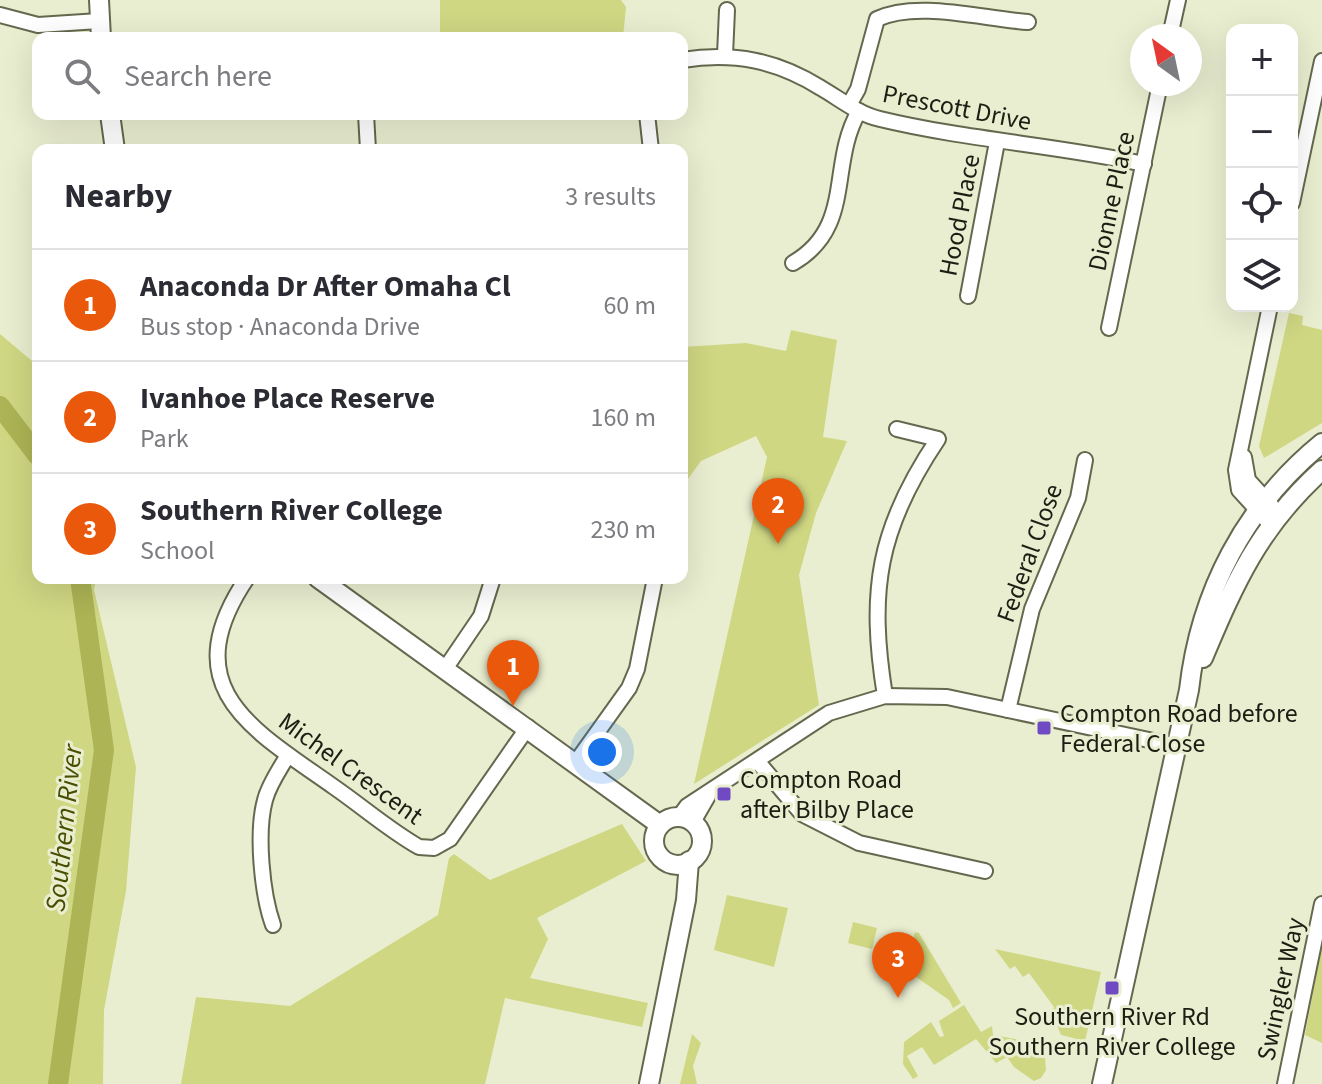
<!DOCTYPE html>
<html lang="en">
<head>
<meta charset="utf-8">
<style>
	:root { --surface:#fff; --page:#f7f7f7; --text:#2b2b33; --muted:#7c7c81; --line:#e1e1e2; --accent:#ea580c }
	body { margin:0; font-family:"Source Sans 3",sans-serif; background:var(--page); color:var(--text) }
	.controls { position:absolute; right:24px; top:24px; display:grid; overflow:hidden; border-radius:16px; box-shadow:0 8px 32px #0002 }
	.controls button { width:72px; height:72px; display:grid; place-items:center; padding:0; border:0; border-bottom:2px solid var(--line); background:var(--surface); color:var(--text); font:40px sans-serif }
	.compass { position:absolute; left:1130px; top:24px; width:72px; height:72px; border-radius:50%; background:var(--surface); box-shadow:0 8px 32px #0002; rotate:327deg }
	.you { position:absolute; left:602px; top:752px; width:28px; height:28px; margin:-20px; border:6px solid #fff; border-radius:50%; background:#1a73e8; box-shadow:0 0 0 12px #1a73e833 }
	.badge { display:grid; place-items:center; width:52px; height:52px; border-radius:50%; background:var(--accent); color:#fff; font-size:26px; font-weight:700 }
	.pin { position:absolute; translate:-50% -66px; filter:drop-shadow(0 2px 4px #0008) }
	.pin::after { content:''; position:absolute; top:42px; width:28px; height:24px; background:inherit; clip-path:polygon(0 0,100% 0,50% 100%) }
	.list { margin:0; padding:0; list-style:none }
	h2 { display:flex; justify-content:space-between; align-items:center; height:104px; margin:0; padding:0 32px; font-size:34px }
	h2 small { font-size:26px; font-weight:400; color:var(--muted) }
	.list li { display:grid; grid-template-columns:52px 1fr auto; gap:24px; align-items:center; box-sizing:border-box; height:112px; padding:0 32px; border-top:2px solid var(--line) }
	.list b { display:block; font-size:30px; white-space:nowrap }
	.list p { margin:0; font-size:26px; white-space:nowrap; color:var(--muted) }
	.list em { font-size:26px; font-style:normal; color:var(--muted) }
	.icon { flex:none; width:44px; height:44px; fill:none; stroke:currentColor; stroke-width:2; stroke-linecap:round; stroke-linejoin:round }
	.map { position:relative; flex:none; width:1322px; height:1084px; overflow:hidden }
	.search { position:absolute; background:var(--surface); box-shadow:0 8px 32px #0002; left:32px; top:32px; width:656px; height:88px; display:flex; align-items:center; gap:20px; box-sizing:border-box; padding:0 28px; border-radius:16px; color:var(--muted); font-size:30px }
	.panel { position:absolute; background:var(--surface); box-shadow:0 8px 32px #0002; left:32px; top:144px; width:656px; height:440px; border-radius:16px }
	.map>svg:first-child { display:block }
</style>
</head>
<body>
<div class="map">
<svg width="1322" height="1084" viewBox="0 0 1322 1084">
	<rect width="100%" height="100%" fill="#eaeed0"/>
	<!-- green -->
	<g fill="#cfd783">
		<path d="M440 0H621L626 7 623 38H440Z"/>
		<path d="M1289 313 1303 316 1302 325 1322 330V423L1264 458 1259 446Z"/>
		<path d="M791 330 837 340 823 437 847 441 816 513 799 575 819 705 694 784 767 457 756 436 701 461 682 487V347L746 343 786 351Z"/>
		<path d="M0 334 38 366V578H96L94 590 136 767 126 891 104 1010 103 1084H0Z"/>
		<path d="M622 824 646 861 537 918 548 939 530 978 648 1003 642 1027 505 998 485 1084H181L196 997 290 1006 438 915 449 858 454 854 490 880Z"/>
		<path d="M727 895 788 908 774 967 714 950Z"/>
		<path d="M853 922 877 928 872 949 848 943Z"/>
		<path d="M915 932 919 933 961 1003 953 1008 949 1000 906 970 898 974 893 965 909 955Z"/>
		<path d="M1322 945V1043L1305 1035Z"/>
		<path d="M995 949 1101 972 1085 1041 1061 1035 1052 1013 1054 1007 1029 973 1023 977 1015 966 1010 969Z"/>
		<path d="M964 1005 981 1032 992 1026 993 1035 1027 1041 1045 1058 1046 1070 1041 1078 1034 1081 1014 1067 1007 1057 996 1063 976 1039 934 1065 922 1047 907 1056 918 1076 913 1079 903 1064 904 1042 931 1022 940 1037 944 1036 939 1021Z"/>
		<path d="M692 1034 701 1043 693 1066 697 1084H680Z"/>
	</g>
	<g fill="none" stroke-linecap="round" stroke-linejoin="round">
		<!-- river -->
		<g stroke="#acb455" stroke-width="20">
			<path d="M0 406 38 456"/>
			<path d="M58 1084 104 750 80 578"/>
		</g>
		<!-- minor casing -->
		<g stroke="#65684e" stroke-width="18">
			<g id="minor">
				<path d="M0 15 38 25 99 21"/>
				<path d="M1170 36 1178 0"/>
				<path d="M725 55 727 10"/>
				<path d="M682 60C734 52 776 60 821 88 840 99 858 114 880 119 967 140 1056 145 1144 164"/>
				<path d="M849 105 858 89 877 19C917 0 983 19 1028 22"/>
				<path d="M366 114 368 150"/>
				<path d="M647 114 651 150"/>
				<path d="M1292 203 1322 61"/>
				<path d="M793 263C855 227 828 165 859 111"/>
				<path d="M968 296 997 142"/>
				<path d="M1109 328 1160 84"/>
				<path d="M1244 457 1248 480 1278 513"/>
				<path d="M1270 524 1239 490 1236 470 1270 306"/>
				<path d="M247 578C173 688 252 729 334 787 363 807 389 830 419 847L434 848 450 839 528 727"/>
				<path d="M445 669 481 616 493 578"/>
				<path d="M885 696C868 591 878 528 938 439L897 429"/>
				<path d="M1008 710 1032 609 1078 498 1085 460"/>
				<path d="M576 762 629 688 637 669 655 578"/>
				<path d="M758 762 802 814 859 843 985 871"/>
				<path d="M679 817 687 806 829 713 885 696 947 697 1177 746"/>
				<path d="M693 822 708 796"/>
				<path d="M273 925C262 894 256 833 265 800 269 784 280 769 288 755"/>
				<path d="M1285 1084 1322 904"/>
			</g>
		</g>
		<!-- major casing -->
		<g stroke="#65684e" stroke-width="22">
			<g id="major">
				<path d="M99 0 101 38"/>
				<path d="M110 114 115 150"/>
				<path d="M318 578 660 825"/>
				<path d="M1203 658C1235 582 1259 527 1322 470"/>
				<circle cx="678" cy="841" r="24"/>
				<path d="M649 1084 686 900 689 861"/>
				<path d="M1102 1084 1189 690C1200 592 1245 506 1322 443"/>
			</g>
		</g>
		<!-- minor -->
		<use href="#minor" stroke="#fff" stroke-width="14"/>
		<!-- major -->
		<use href="#major" stroke="#fff" stroke-width="18"/>
	</g>
	<!-- markers -->
	<g fill="#6f4ac3" stroke="#eaeed0" stroke-width="3">
		<rect x="1036" y="720" width="16" height="16" rx="4"/>
		<rect x="716" y="786" width="16" height="16" rx="4"/>
		<rect x="1104" y="980" width="16" height="16" rx="4"/>
	</g>
	<g text-anchor="middle" stroke-width="6" stroke-linejoin="round" paint-order="stroke">
		<!-- street labels -->
		<g font-size="26" fill="#1c1e13" stroke="#eaeed0">
			<text transform="translate(957 107) rotate(11)" y="9">Prescott Drive</text>
			<text transform="translate(1111 201) rotate(-78)" y="9">Dionne Place</text>
			<text transform="translate(959 215) rotate(-79)" y="9">Hood Place</text>
			<text transform="translate(1029 553) rotate(-70)" y="9">Federal Close</text>
			<text transform="translate(351 768) rotate(36)" y="9">Michel Crescent</text>
			<text transform="translate(1280 989) rotate(-78)" y="9">Swingler Way</text>
		</g>
		<!-- poi labels -->
		<g font-size="26" fill="#1c1e13" stroke="#eaeed0" text-anchor="start">
			<text x="1060" y="722">Compton Road before<tspan x="1060" dy="30">Federal Close</tspan></text>
			<text x="740" y="788">Compton Road<tspan x="740" dy="30">after Bilby Place</tspan></text>
			<text x="1112" y="1025" text-anchor="middle">Southern River Rd<tspan x="1112" dy="30">Southern River College</tspan></text>
		</g>
		<!-- water labels -->
		<g font-size="28" font-style="italic" fill="#494d00" stroke="#eaeed0">
			<text transform="translate(63 828) rotate(-84)" y="10">Southern River</text>
		</g>
	</g>
</svg>
<div class="controls">
<button>+</button>
<button>−</button>
<button><svg class="icon" aria-label="locate" viewBox="0 0 24 24"><circle cx="12" cy="12" r="6"/><path d="M12 2v4M12 18v4M2 12h4M18 12h4"/></svg></button>
<button><svg class="icon" aria-label="layers" viewBox="0 0 24 24"><path d="M12 4l9 5-9 5-9-5zM3 14l9 5 9-5"/></svg></button>
</div>
<svg class="compass" viewBox="-18 -18 36 36"><path d="M0-13l5 13h-10z" fill="#e53935"/><path d="M0 13l5-13h-10z" fill="#7c7c81"/></svg>
<div class="you"></div>
<div class="pin badge" style="left:513px;top:706px">1</div>
<div class="pin badge" style="left:778px;top:544px">2</div>
<div class="pin badge" style="left:898px;top:998px">3</div>
<div class="search"><svg class="icon" aria-label="search" viewBox="0 0 24 24"><circle cx="10" cy="10" r="6"/><path d="M15 15l6 6"/></svg>Search here</div>
<section class="panel">
<h2>Nearby<small>3 results</small></h2>
<ul class="list">
<li><span class="badge">1</span><div><b>Anaconda Dr After Omaha Cl</b><p>Bus stop · Anaconda Drive</p></div><em>60 m</em></li>
<li><span class="badge">2</span><div><b>Ivanhoe Place Reserve</b><p>Park</p></div><em>160 m</em></li>
<li><span class="badge">3</span><div><b>Southern River College</b><p>School</p></div><em>230 m</em></li>
</ul>
</section>
</div>
</body>
</html>
